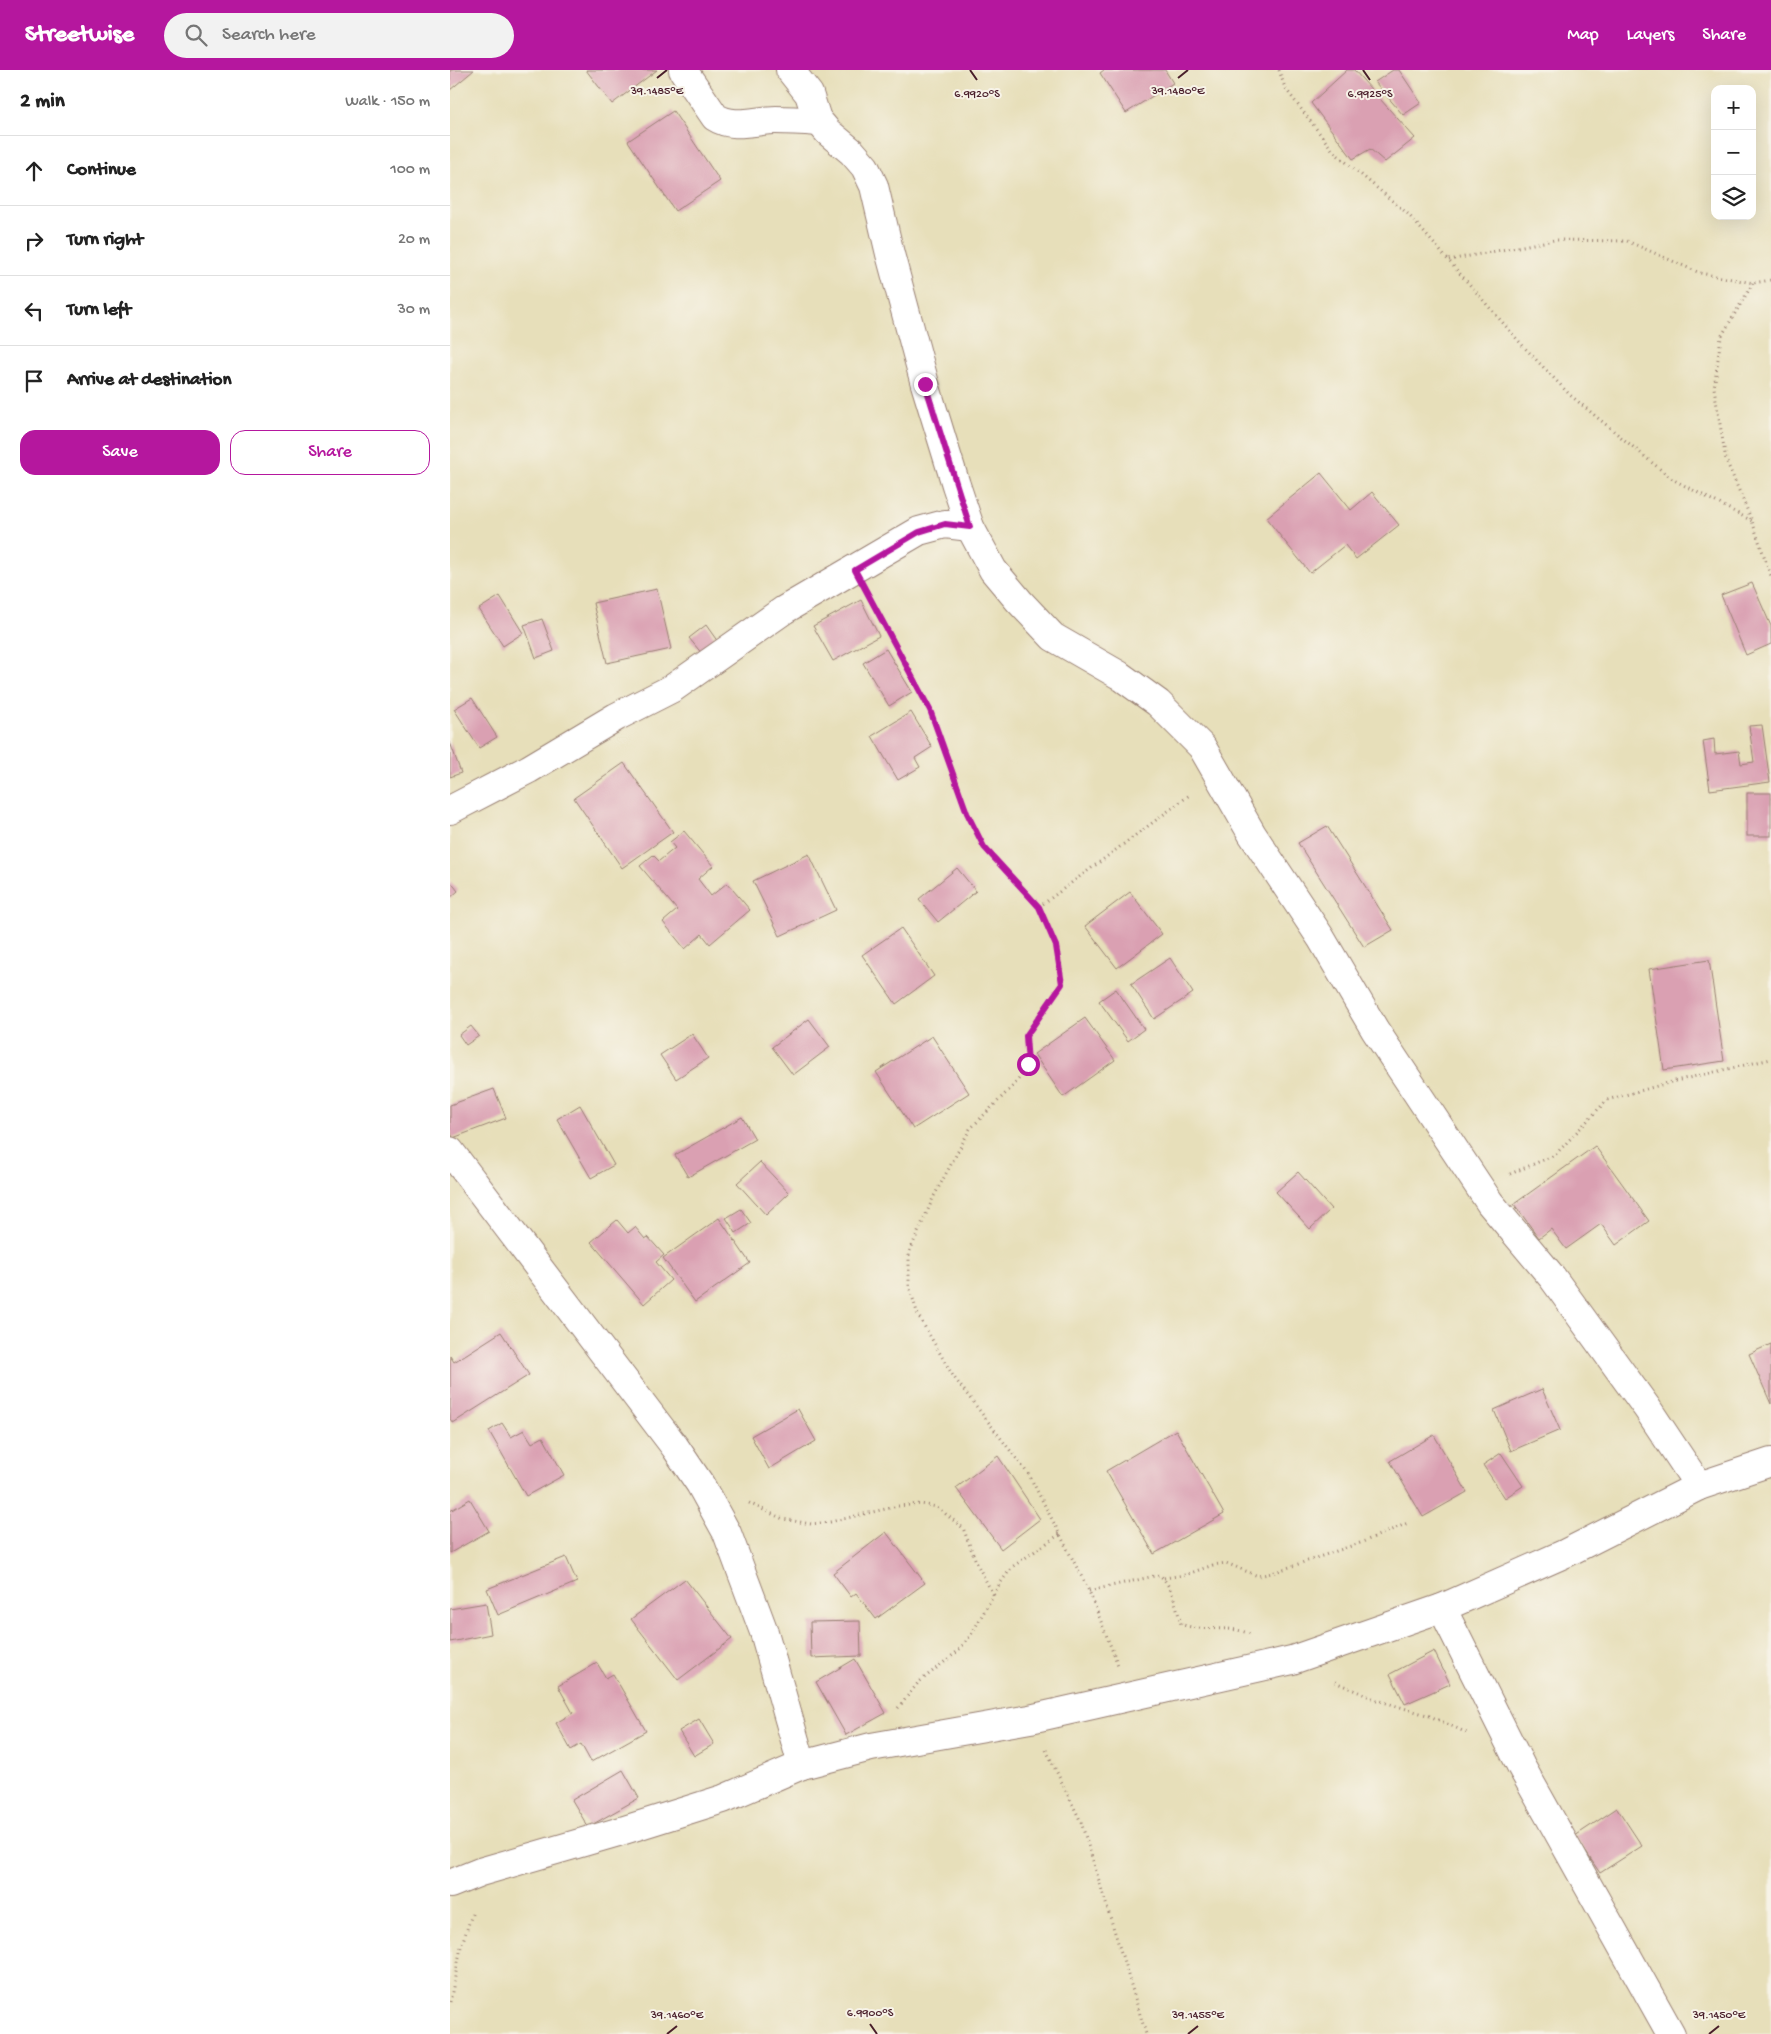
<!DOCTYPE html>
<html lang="en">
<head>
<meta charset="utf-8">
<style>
	:root { --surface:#fff; --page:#f2f2f2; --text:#222; --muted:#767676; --line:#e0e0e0; --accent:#b5179e }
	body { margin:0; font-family:"Gochi Hand",sans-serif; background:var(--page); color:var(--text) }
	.controls { position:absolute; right:15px; top:15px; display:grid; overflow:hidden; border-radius:10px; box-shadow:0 5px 20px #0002 }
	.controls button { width:45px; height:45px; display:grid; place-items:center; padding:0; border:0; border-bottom:1px solid var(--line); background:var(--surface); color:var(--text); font:25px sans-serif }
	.stop { position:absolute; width:15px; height:15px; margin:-11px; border:4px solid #b5179e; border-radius:50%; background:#fff }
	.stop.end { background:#b5179e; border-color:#fff; box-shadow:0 1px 5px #0008 }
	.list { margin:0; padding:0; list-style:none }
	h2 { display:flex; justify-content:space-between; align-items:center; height:65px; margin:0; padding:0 20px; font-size:21px }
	h2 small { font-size:16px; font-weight:400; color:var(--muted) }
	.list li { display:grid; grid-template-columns:32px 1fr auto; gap:15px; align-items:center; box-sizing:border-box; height:70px; padding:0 20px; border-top:1px solid var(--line) }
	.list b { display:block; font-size:19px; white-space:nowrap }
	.list em { font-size:16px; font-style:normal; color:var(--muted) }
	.actions { display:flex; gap:10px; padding:15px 20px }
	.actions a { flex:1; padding:11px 0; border:1px solid var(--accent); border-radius:15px; text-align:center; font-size:18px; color:var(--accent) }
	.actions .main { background:var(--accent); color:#fff }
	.icon { flex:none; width:28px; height:28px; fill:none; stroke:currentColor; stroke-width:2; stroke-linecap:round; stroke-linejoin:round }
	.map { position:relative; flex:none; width:1321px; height:1964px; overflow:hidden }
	header { display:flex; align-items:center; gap:30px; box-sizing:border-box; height:70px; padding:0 25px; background:var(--accent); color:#fff }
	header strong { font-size:24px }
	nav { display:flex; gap:28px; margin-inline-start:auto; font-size:18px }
	.search { width:350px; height:45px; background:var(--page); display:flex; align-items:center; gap:12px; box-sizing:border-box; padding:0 18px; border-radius:28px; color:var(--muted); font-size:19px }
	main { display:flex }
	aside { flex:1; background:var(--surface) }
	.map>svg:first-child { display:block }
</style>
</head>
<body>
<header>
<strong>Streetwise</strong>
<div class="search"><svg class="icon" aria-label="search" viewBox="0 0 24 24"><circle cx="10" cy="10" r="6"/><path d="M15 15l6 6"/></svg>Search here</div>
<nav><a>Map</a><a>Layers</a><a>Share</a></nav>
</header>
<main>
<aside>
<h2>2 min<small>Walk · 150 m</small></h2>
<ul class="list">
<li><svg class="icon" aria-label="ahead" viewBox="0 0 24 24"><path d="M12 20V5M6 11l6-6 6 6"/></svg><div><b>Continue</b></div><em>100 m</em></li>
<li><svg class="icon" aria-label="right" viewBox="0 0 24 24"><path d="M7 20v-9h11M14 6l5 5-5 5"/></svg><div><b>Turn right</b></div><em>20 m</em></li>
<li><svg class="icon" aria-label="left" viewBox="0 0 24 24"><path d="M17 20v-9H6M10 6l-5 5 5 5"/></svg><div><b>Turn left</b></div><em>30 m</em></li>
<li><svg class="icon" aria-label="arrive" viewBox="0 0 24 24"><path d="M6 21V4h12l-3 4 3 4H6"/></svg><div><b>Arrive at destination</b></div></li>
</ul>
<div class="actions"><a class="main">Save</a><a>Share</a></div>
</aside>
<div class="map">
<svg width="1321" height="1964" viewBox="0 0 1321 1964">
	<rect width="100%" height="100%" fill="#f7f3e8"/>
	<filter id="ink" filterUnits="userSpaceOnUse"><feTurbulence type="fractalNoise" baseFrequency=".02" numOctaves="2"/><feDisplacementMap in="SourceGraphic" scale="10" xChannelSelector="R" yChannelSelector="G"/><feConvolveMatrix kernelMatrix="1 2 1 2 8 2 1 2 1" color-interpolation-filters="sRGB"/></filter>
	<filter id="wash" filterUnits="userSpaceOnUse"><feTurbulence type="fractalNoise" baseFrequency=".0096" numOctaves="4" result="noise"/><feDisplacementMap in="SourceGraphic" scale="20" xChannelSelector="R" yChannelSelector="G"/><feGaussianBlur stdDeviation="1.12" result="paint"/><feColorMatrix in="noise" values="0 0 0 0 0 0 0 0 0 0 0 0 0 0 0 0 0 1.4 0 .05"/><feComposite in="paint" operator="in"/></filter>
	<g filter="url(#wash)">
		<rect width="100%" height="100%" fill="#e7dfba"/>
		<g id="blocks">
			<!-- building -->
			<g fill="#daa0b2">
				<path d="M0 0H24L0 20Z"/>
				<path d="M136 0H207L162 34Z"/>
				<path d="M654 0H715L723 13 676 43 650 3Z"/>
				<path d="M897 0H904L965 68 935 92 920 79 903 89 861 33Z"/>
				<path d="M943 0H949L971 33 953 45 925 12Z"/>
				<path d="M223 41 270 111 225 141 178 71Z"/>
				<path d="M871 403 901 440 922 422 949 455 906 489 895 475 860 503 816 448Z"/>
				<path d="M1302 513 1321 556V574L1296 585 1271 525Z"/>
				<path d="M207 519 221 579 157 593 143 533Z"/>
				<path d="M50 526 73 563 53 576 29 539Z"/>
				<path d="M411 530 429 566 383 591 363 556Z"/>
				<path d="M92 549 104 581 86 588 74 555Z"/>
				<path d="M256 555 268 572 253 585 239 568Z"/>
				<path d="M436 579 462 622 439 636 413 593Z"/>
				<path d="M22 628 47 667 29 678 4 639Z"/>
				<path d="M461 642 482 677 465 688 470 697 448 710 422 666Z"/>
				<path d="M1312 655 1320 712 1260 720 1253 671 1264 669 1265 684 1289 681 1291 694 1304 692 1299 656Z"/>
				<path d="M0 672 11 703 0 707Z"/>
				<path d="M174 693 223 762 172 798 124 728Z"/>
				<rect x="1297" y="723" width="24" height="43"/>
				<path d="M877 756 943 860 914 877 848 773Z"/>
				<path d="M234 761 263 796 248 809 261 826 277 813 300 840 260 874 252 864 235 879 213 852 227 840 190 796 203 785 209 791 225 778 220 772Z"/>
				<path d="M359 784 386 840 330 866 303 811Z"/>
				<path d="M507 798 526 821 488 852 469 829Z"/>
				<path d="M0 811 8 821 0 828Z"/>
				<path d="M680 822 712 864 667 898 635 856Z"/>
				<path d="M451 858 484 906 446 934 412 885Z"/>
				<path d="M720 888 743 923 704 949 681 914Z"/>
				<path d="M1259 890 1274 991 1214 1000 1199 899Z"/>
				<path d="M666 919 694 959 678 971 649 931Z"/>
				<path d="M635 948 665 990 613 1027 584 984Z"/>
				<path d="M359 949 380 977 343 1005 322 977Z"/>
				<path d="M21 956 29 966 16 975 9 965Z"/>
				<path d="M242 964 258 988 226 1009 210 985Z"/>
				<path d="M482 966 519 1023 463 1059 426 1002Z"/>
				<path d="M44 1019 56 1048 3 1068 0 1061V1035Z"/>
				<path d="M130 1035 164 1095 141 1108 107 1049Z"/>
				<path d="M292 1047 305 1069 238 1107 225 1085Z"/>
				<path d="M1145 1076 1199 1151 1166 1175 1151 1154 1116 1179 1101 1159 1089 1168 1064 1134Z"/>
				<path d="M310 1092 339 1123 316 1145 287 1113Z"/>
				<path d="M848 1102 881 1139 860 1159 826 1122Z"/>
				<path d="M291 1139 301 1153 286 1163 276 1148Z"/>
				<path d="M269 1148 300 1193 245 1232 213 1188Z"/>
				<path d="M167 1150 178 1163 185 1157 195 1169 198 1167 214 1185 206 1192 221 1210 194 1234 141 1172Z"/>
				<path d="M51 1262 79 1305 3 1353 0 1349V1286L4 1292Z"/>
				<path d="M1321 1274V1334L1299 1284Z"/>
				<path d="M1092 1319 1110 1360 1061 1381 1044 1340Z"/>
				<path d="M348 1339 366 1371 319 1399 301 1366Z"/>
				<path d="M52 1353 61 1367 74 1360 82 1373 93 1367 114 1405 76 1426 39 1361Z"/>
				<path d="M726 1360 774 1444 704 1484 656 1401Z"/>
				<path d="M984 1365 1017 1422 973 1447 940 1391Z"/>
				<path d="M1051 1383 1073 1416 1055 1428 1033 1395Z"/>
				<path d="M548 1386 590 1449 551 1479 506 1418Z"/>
				<path d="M20 1429 39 1461 0 1483V1441Z"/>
				<path d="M436 1462 475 1513 426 1549 406 1523 401 1527 383 1503Z"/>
				<path d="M116 1487 127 1512 48 1545 37 1519Z"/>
				<path d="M235 1509 282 1569 228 1610 181 1549Z"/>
				<path d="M36 1533 41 1564 0 1572V1539Z"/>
				<path d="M410 1551 411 1586 361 1588 360 1552Z"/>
				<path d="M984 1581 1000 1614 955 1634 940 1604Z"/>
				<path d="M405 1589 436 1643 396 1665 366 1612Z"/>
				<path d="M147 1593 156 1608 163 1604 196 1661 141 1692 131 1674 121 1680 106 1653 123 1643 108 1616Z"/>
				<path d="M249 1649 264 1674 244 1686 229 1661Z"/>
				<path d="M173 1700 189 1728 138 1757 122 1730Z"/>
				<path d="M1167 1738 1192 1776 1150 1803 1125 1766Z"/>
			</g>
		</g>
	</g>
	<g filter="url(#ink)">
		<use href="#blocks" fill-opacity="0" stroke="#987f72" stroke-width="1"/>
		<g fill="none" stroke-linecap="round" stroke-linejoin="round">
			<!-- minor casing -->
			<g stroke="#987f72" stroke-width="30">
				<g id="minor">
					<path d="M233 0 265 47C283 59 306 50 326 50 340 50 355 51 369 52"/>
					<path d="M340 0 359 24 367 49 378 62 402 82 415 97 424 116 440 184 475 314 506 415 520 457 543 500 569 531 603 567 669 605 708 633 752 677 802 764 871 868 925 960 1040 1133 1102 1207 1197 1338 1249 1416"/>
					<path d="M0 740 79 699 166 647 223 618 334 540 469 461 495 454 520 457"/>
					<path d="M0 1081 225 1377 250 1414 277 1463 314 1562 352 1695"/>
					<path d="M992 1538 1071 1696 1221 1964"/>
					<path d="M0 1814 30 1802 168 1762 273 1729 352 1695 421 1677 580 1649 842 1590 992 1538 1116 1483 1249 1416 1321 1392"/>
				</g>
			</g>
			<!-- path -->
			<g stroke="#987f72" stroke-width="3" stroke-dasharray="1 4" stroke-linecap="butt">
				<path d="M829 0 835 18 884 82 958 144 1073 276 1120 325 1222 409 1302 451"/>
				<path d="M999 190 1104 170 1177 171 1250 203 1303 213 1321 210"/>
				<path d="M1303 213 1271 267 1264 318 1276 390 1302 451 1321 506"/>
				<path d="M421 529 480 640 517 743 534 777 589 837 606 876 611 896 612 914 576 965 577 999 563 1016 520 1059 484 1126 459 1183V1216L468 1245 503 1306 579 1405 639 1521 668 1595"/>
				<path d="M589 837 741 724"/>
				<path d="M1060 1104 1105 1085 1157 1030 1225 1011 1321 989"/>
				<path d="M299 1433 333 1449 361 1454 380 1452 448 1436 471 1434 487 1437 513 1458 527 1494 544 1526"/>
				<path d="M714 1508 735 1505 763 1495 776 1493 808 1506 822 1503 910 1473 958 1453"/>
				<path d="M639 1521 709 1505C722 1514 727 1539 731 1554 753 1563 778 1554 800 1564"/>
				<path d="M885 1612 927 1630 980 1646 1017 1663"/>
				<path d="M448 1638 468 1613 508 1581 521 1565 549 1515 562 1497 610 1464"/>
				<path d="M596 1680 631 1752 696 1964"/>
				<path d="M0 1932 11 1877 23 1841"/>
			</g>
			<!-- minor -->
			<use href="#minor" stroke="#fff" stroke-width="28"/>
		</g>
	</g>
	<g fill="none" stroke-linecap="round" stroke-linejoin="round" filter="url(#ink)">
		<!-- route -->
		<path stroke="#b5179e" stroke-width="6" d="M475 314 520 457 495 454 469 462 405 500 480 640 517 743 534 777 589 837 606 876 612 914 576 966 578 994"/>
	</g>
	<!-- ticks -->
	<path fill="none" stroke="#4a1f2b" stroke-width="2" d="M520 0 527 10M913 0 920 10M207 8 217 0M728 8 738 0M420 1954 427 1964M217 1964 227 1956M738 1964 748 1956M1259 1964 1269 1956"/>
	<g font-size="12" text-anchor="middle" fill="#4a1f2b" stroke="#f7f3e8" stroke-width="4" stroke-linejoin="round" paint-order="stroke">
		<text x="207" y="24">39.1485°E</text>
		<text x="728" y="24">39.1480°E</text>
		<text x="527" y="27">6.9920°S</text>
		<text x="920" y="27">6.9925°S</text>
		<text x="420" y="1946">6.9900°S</text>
		<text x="227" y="1948">39.1460°E</text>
		<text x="748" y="1948">39.1455°E</text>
		<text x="1269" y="1948">39.1450°E</text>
	</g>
</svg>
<div class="controls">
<button>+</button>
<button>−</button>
<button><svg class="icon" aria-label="layers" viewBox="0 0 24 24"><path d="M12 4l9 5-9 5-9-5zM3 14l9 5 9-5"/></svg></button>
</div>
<div class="stop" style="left:578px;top:994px"></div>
<div class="stop end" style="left:475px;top:314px"></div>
</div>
</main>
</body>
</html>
